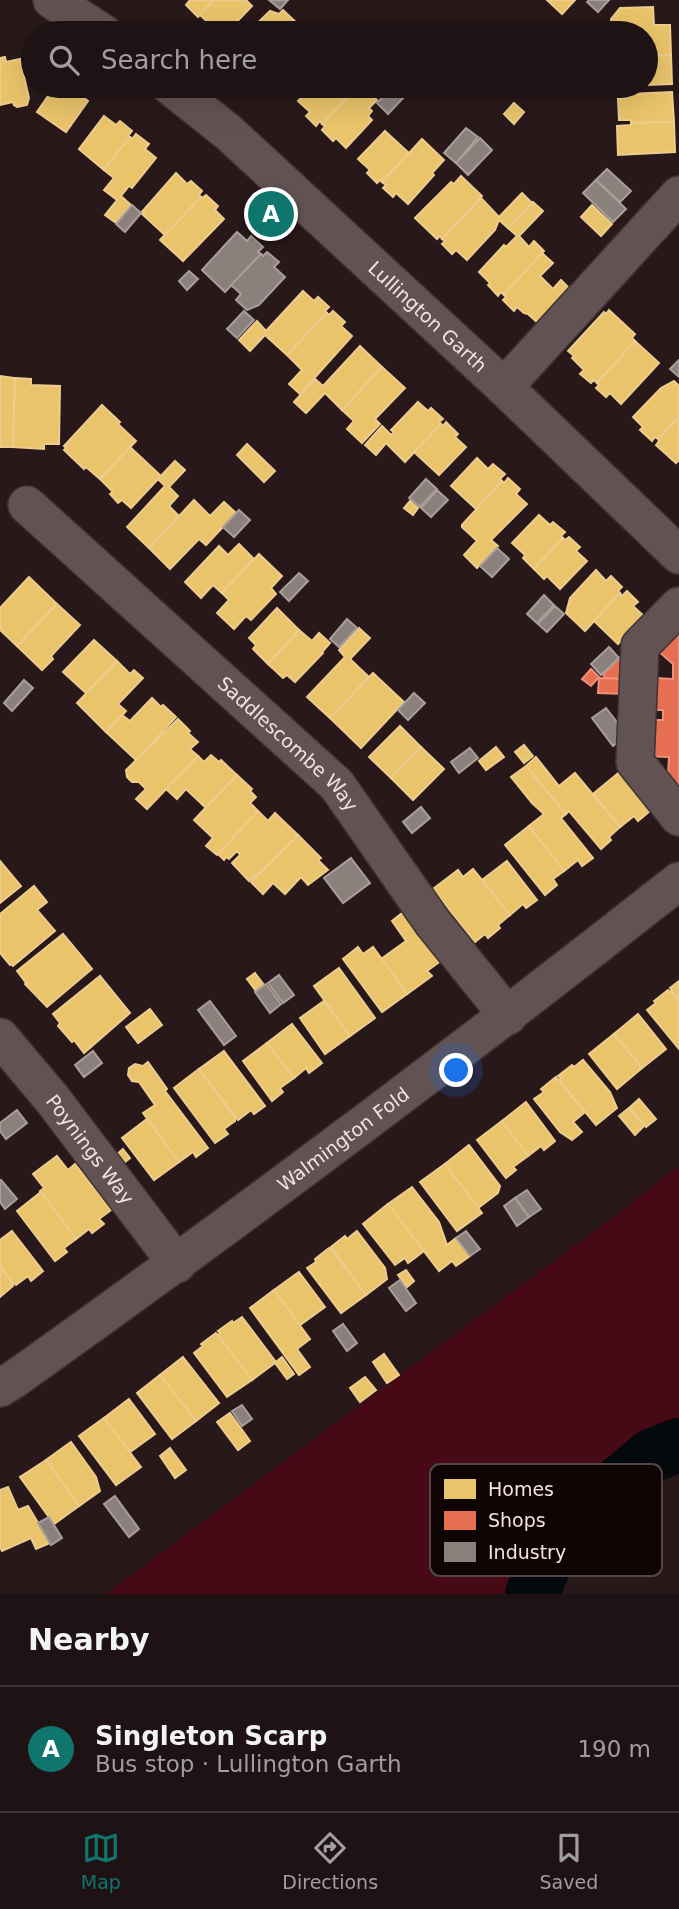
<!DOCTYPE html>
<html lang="en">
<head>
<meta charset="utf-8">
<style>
	:root { --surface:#1e1214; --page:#2b2022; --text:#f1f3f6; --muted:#a19ea0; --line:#3c3234; --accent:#0f766e }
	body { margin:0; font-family:"DejaVu Sans",sans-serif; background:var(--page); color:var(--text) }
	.you { position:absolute; left:457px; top:1071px; width:24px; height:24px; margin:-18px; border:5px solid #fff; border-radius:50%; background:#1a73e8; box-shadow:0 0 0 10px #1a73e833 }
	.badge { display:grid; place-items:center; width:46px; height:46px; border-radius:50%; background:var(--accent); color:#fff; font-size:23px; font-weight:700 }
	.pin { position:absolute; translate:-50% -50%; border:4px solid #fff; box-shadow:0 2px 7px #0006 }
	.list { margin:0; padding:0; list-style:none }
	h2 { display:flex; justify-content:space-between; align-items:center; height:91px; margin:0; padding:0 28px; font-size:30px }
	h2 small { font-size:23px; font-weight:400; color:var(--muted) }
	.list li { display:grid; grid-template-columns:46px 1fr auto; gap:21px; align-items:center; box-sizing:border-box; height:126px; padding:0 28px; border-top:2px solid var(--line) }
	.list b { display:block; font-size:26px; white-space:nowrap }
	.list p { margin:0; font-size:23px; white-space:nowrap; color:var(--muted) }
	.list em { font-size:23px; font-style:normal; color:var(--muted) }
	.icon { flex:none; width:38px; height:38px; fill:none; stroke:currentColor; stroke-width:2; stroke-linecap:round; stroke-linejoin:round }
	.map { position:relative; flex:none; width:679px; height:1594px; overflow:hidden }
	.search { position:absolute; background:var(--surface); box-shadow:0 7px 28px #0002; left:21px; right:21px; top:21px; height:77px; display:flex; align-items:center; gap:18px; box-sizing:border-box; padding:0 24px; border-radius:38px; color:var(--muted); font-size:26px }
	.sheet { height:217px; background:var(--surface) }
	nav { display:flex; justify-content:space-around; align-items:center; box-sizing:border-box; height:98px; border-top:2px solid var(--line); background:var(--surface); font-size:19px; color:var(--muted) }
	nav a { display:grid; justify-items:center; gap:4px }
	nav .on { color:var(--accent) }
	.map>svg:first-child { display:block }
</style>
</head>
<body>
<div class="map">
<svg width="679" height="1594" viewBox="0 0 679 1594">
	<rect width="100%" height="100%" fill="#28181a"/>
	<!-- green -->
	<path fill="#480916" d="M679 1166V1458L584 1528 573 1533 559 1561 546 1594H106L624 1209Z"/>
	<!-- homes -->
	<g fill="#e9c46a" stroke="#edcc8d" stroke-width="2">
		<path d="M190 0H214L198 17 186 5Z"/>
		<path d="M214 0H246L252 6 226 33 215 23 212 26 200 15Z"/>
		<path d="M547 0H575L562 14Z"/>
		<path d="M653 7 654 25H670L671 55 646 56V33H612L611 19 620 8Z"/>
		<path d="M283 10 301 27 295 33H247L270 11 279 14Z"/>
		<path d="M671 55 672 84 646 85V56Z"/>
		<path d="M5 57 6 62 20 59 29 98 27 105 17 107 14 105 13 102 0 105V58Z"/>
		<path d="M55 86H78L76 92 88 101 66 132 37 112Z"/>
		<path d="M313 86H359L322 124 320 121 316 126 306 116 310 112 298 101Z"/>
		<path d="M359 86H362L377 100 369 108 372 111 368 116 372 120 346 148 336 138 333 141 322 130 325 126 322 124Z"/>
		<path d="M672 92 674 122 631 123V120H619L618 99 629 98V94Z"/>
		<path d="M514 103 524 112 514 124 504 114Z"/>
		<path d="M104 116 116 125 120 121 132 131 128 136 130 137 104 170 79 149Z"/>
		<path d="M674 122 675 152 618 155 617 126 631 125V123Z"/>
		<path d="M385 131 409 153 382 182 380 180 377 183 367 173 370 170 358 159Z"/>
		<path d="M136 134 149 144 145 149 156 158 132 188 129 186 121 196 131 205 116 223 105 215 117 200 104 190 114 178 104 170 130 137 132 139Z"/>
		<path d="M422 139 444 160 432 173 434 175 408 204 396 193 393 197 383 188 386 185 382 182Z"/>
		<path d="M176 173 187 184 191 181 202 191 199 195 201 197 165 235 141 213Z"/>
		<path d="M461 176 482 196 442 239 440 236 437 239 415 218 451 182 454 184Z"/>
		<path d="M522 193 532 203 508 228 499 220 495 230 467 260 456 250 452 254 442 244 445 241 442 239 481 198 499 217Z"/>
		<path d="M206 195 218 206 215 210 224 219 183 261 160 240 201 197 202 198Z"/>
		<path d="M533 202 543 211 519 236 529 247 534 241 544 251 504 295 501 292 498 296 488 285 490 283 479 272 504 245 506 247 517 236 508 228Z"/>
		<path d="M592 205 612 224 601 236 581 217Z"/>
		<path d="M542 253 553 263 540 276 553 289 561 280 569 288 561 297 563 298 539 324 528 314 524 313 517 307 514 311 503 300 506 297 504 295Z"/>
		<path d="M303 291 314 301 318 297 329 307 325 311 327 313 287 355 265 335 250 351 239 340 257 321 266 331Z"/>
		<path d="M609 310 635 334 632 338 635 341 597 383 594 380 591 383 580 374 584 370 572 358 574 356 568 351 604 312 606 314Z"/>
		<path d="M333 311 345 322 341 326 352 336 300 394 289 384 302 370 287 355 327 313 329 315Z"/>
		<path d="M635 341 659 363 621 404 610 393 606 397 596 388 599 385 597 383Z"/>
		<path d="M360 346 382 367 342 410 325 393 306 413 294 402 315 379 323 386Z"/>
		<path d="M382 367 405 388 375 419 380 424 362 443 347 429 354 421 342 410Z"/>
		<path d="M0 376 15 378 13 447H0Z"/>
		<path d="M15 378 31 379V385L60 386 59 444H44V449L13 447Z"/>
		<path d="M674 381 679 386V417L658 439 655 437 652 441 640 430 643 427 633 417 661 388Z"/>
		<path d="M418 402 428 411 431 408 443 419 439 422 441 424 405 462 386 443 376 455 365 445 382 426 391 435 394 432 391 430Z"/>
		<path d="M102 405 120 422 118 424 136 441 100 479 86 467 84 469 64 450 66 448 64 446Z"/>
		<path d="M679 417V460L676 463 656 445 659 441 658 439Z"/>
		<path d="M446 422 458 434 455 437 466 447 439 475 414 452 441 424 443 426Z"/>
		<path d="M247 444 275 471 264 482 237 455Z"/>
		<path d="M130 447 161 476 131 508 122 500 118 503 110 494 113 492 100 479Z"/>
		<path d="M477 458 488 469 493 464 505 474 500 479 502 481 476 509 451 486Z"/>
		<path d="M175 461 185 470 169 487 178 496 169 506 179 516 149 548 127 527 165 486 158 479Z"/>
		<path d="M508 478 520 489 516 494 527 504 491 540 498 546 477 568 464 555 477 541 462 527V525L502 481 504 483Z"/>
		<path d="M194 500 210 516 224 502 236 513 206 545 199 539 170 569 149 548Z"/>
		<path d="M410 501 418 508 413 515 404 508Z"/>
		<path d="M539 515 550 525 553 522 565 532 561 536 563 538 534 569 523 558 525 555 512 543Z"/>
		<path d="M569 537 580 547 576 551 587 561 560 589 547 576 544 579 534 569 563 538 565 540Z"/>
		<path d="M239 544 254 559 222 593 213 585 201 598 185 582 219 546 228 555Z"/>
		<path d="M259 554 282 576 271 588 276 594 251 620 246 616 234 629 217 613 229 600 222 593Z"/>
		<path d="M596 570 606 581 611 576 622 587 618 591 620 593 585 631 566 613 570 598Z"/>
		<path d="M29 577 57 604 17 646 0 630V608Z"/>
		<path d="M627 591 638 602 633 606 645 617 618 644 594 621 620 593 622 596Z"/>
		<path d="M57 604 80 625 51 656 53 659 42 670 17 646Z"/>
		<path d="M277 608 299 630 268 664 253 649 256 645 249 638Z"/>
		<path d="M359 628 370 638 350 659 369 677 330 718 307 697 345 657 339 650Z"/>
		<path d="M299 630 312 641 319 633 330 643 322 652 323 653 295 682 287 675 283 678 268 664Z"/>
		<path d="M94 640 117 661 86 693 63 672Z"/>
		<path d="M117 661 130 674 134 670 143 678 118 704 126 711 106 732 77 703Z"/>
		<path d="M373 673 404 702 361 748 330 718Z"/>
		<path d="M152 698 161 707 163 705 176 717 136 760 106 732 122 715 130 721Z"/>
		<path d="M178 719 190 731 188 733 198 742 190 749 198 756 147 809 136 799 146 789 139 782H132L127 777 126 770Z"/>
		<path d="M400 726 421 747 391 778 369 757Z"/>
		<path d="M524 745 533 756 524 763 515 752Z"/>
		<path d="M421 747 444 769 413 800 391 778Z"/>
		<path d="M496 747 504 757 486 770 479 761Z"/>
		<path d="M211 755 219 762 221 760 237 775 206 808 186 789 177 799 166 789 198 756 204 762Z"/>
		<path d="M536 757 559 786 575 773 620 827 609 837 611 840 601 849 569 811 566 814 526 766Z"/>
		<path d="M526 766 566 814 561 818 593 858 582 866 578 860 564 871 529 826 544 814 532 803 511 777Z"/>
		<path d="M627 766 658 804 638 821 634 816 620 827 593 794Z"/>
		<path d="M237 775 252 789 250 791 256 797 250 803 258 811 217 855 206 846 213 838 194 820Z"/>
		<path d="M258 811 268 821 275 813 298 835 259 874 258 873 249 881 232 863 240 855 237 851 229 859 226 857 224 860 218 854Z"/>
		<path d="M529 826 564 871 553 879 557 885 545 895 505 845Z"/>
		<path d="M298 835 321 858 318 860 328 870 308 885 301 877 285 894 273 883 263 894 251 882Z"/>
		<path d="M0 861 21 886 0 903Z"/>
		<path d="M507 861 537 900 526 908 523 904 510 915 482 880Z"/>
		<path d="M473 869 510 915 498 925 500 928 488 938 485 934 475 942 433 889 458 870 463 877Z"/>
		<path d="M34 886 47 902 37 910 55 931 13 966 11 964 10 965 0 953V914Z"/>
		<path d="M406 910 442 960 427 971 432 976 407 994 381 959 406 941 392 921Z"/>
		<path d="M63 934 92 969 47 1007 25 984 26 983 17 971Z"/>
		<path d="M358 947 363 954 373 947 407 994 382 1012 343 959Z"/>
		<path d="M339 968 375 1018 350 1036 314 986Z"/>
		<path d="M255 973 264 985 256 991 247 979Z"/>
		<path d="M100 976 130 1013 84 1053 74 1040 72 1042 58 1026 60 1023 53 1014Z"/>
		<path d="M679 981V1001L670 988Z"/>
		<path d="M668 990 669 992 671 991 679 1001V1049L647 1010 656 1003 654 1001Z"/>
		<path d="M324 1001 350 1036 325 1054 300 1018Z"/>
		<path d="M150 1009 162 1025 138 1043 126 1027Z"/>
		<path d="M638 1014 666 1049 642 1068 614 1034Z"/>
		<path d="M292 1024 322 1063 309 1073 306 1068 294 1078 267 1043Z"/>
		<path d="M614 1034 642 1068 617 1089 589 1054Z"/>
		<path d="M267 1043 294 1078 280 1088 283 1092 272 1101 243 1061Z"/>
		<path d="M224 1051 265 1106 254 1114 251 1110 238 1120 199 1069Z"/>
		<path d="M583 1060 610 1092 617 1108 596 1125 559 1080 561 1078 558 1076 572 1065 574 1067Z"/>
		<path d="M148 1062 167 1089 165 1091 208 1148 196 1157 193 1152 179 1162 143 1113 155 1105 139 1082 132 1081 128 1075 129 1068 135 1064 143 1066Z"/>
		<path d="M199 1069 235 1118V1121L224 1129 228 1134 215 1143 174 1088Z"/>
		<path d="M556 1077 585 1112 573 1122 582 1132 572 1140 560 1132 534 1099 544 1092 541 1089Z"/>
		<path d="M639 1099 656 1119 646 1127 630 1107Z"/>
		<path d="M526 1102 555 1141 544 1150 541 1146 528 1156 502 1121Z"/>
		<path d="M629 1108 644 1126 635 1135 619 1116Z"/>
		<path d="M147 1119 179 1162 154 1180 122 1138Z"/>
		<path d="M502 1121 528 1156 513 1167 516 1170 506 1178 477 1140Z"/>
		<path d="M469 1145 500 1186 498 1193 478 1208 445 1164Z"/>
		<path d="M123 1149 130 1158 124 1163 116 1155Z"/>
		<path d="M57 1156 68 1170 75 1164 111 1210 99 1219 104 1224 92 1233 89 1229 76 1239 41 1192 40 1191 44 1188 33 1174Z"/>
		<path d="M445 1164 482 1213 457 1231 420 1182Z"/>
		<path d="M412 1187 439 1222 447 1245 456 1238 470 1256 456 1266 452 1261 439 1271 388 1204Z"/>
		<path d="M41 1192 76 1239 64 1248 67 1252 55 1261 17 1211Z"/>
		<path d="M388 1204 424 1251 408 1263 405 1258 395 1265 363 1224Z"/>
		<path d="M12 1231 43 1271 31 1281 28 1276 16 1285 14 1283 13 1284 0 1266V1240Z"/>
		<path d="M357 1231 385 1268 387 1279 366 1295 331 1247 345 1236 347 1239Z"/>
		<path d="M329 1248 332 1250 366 1295 341 1313 307 1268 316 1262 315 1259Z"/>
		<path d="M0 1266 13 1284 12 1285 13 1286 0 1297Z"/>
		<path d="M406 1270 414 1281 407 1287 398 1275Z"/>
		<path d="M299 1272 325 1307 300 1325 274 1290Z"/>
		<path d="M274 1290 310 1339 297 1349 310 1367 299 1375 250 1308Z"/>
		<path d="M242 1317 276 1362 282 1357 294 1374 287 1379 275 1363 252 1380 218 1335 220 1333 218 1331 232 1321 233 1323Z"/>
		<path d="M216 1333 252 1380 227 1397 194 1353 203 1346 201 1344Z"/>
		<path d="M384 1354 399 1375 387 1383 373 1362Z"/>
		<path d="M183 1357 219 1403 196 1421 160 1375Z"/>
		<path d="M160 1375 196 1421 172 1439 137 1393Z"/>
		<path d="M365 1377 376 1390 360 1402 350 1388Z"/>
		<path d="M129 1399 155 1434 130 1452 104 1418Z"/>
		<path d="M230 1413 250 1441 238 1450 217 1422Z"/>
		<path d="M104 1418 141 1467 116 1485 79 1436Z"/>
		<path d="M71 1442 96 1477 100 1491 79 1506 46 1460Z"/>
		<path d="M170 1448 186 1470 175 1478 160 1456Z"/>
		<path d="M46 1460 79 1506 54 1524 20 1477Z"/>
		<path d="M8 1487 18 1510 28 1506 50 1543 36 1549 31 1538 2 1551 0 1547V1490Z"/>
	</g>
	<!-- shops -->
	<g fill="#e76f51" stroke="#ec917c" stroke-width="2">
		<path d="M679 628V802L668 775 669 757 642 756 648 720H663V710H655L657 678 673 679V664L658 651Z"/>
		<path d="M624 653 625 679 605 678 603 674Z"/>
		<path d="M591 669 599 677 591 686 582 679Z"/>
		<path d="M599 678 625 679V694L598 693Z"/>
	</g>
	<!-- industry -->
	<g fill="#8a817c" stroke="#aa9e9a" stroke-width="2">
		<path d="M269 0H288L280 9Z"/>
		<path d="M589 0H609L598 12 587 2Z"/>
		<path d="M393 86 405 96 388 114 377 103Z"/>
		<path d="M466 128 478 137 456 163 444 153Z"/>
		<path d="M480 138 492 150 468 175 456 163Z"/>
		<path d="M607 169 631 191 620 202 596 180Z"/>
		<path d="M596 180 626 209 613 222 583 193Z"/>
		<path d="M132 205 141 213 125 232 116 224Z"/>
		<path d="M237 232 247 241 251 236 263 247 258 252 261 254 225 292 202 270Z"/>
		<path d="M267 252 279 262 274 267 285 277 259 305 247 310 236 300 241 294 231 285 261 254 263 256Z"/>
		<path d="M189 271 198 279 187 290 179 281Z"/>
		<path d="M244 311 254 320 237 338 227 329Z"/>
		<path d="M679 360V377L670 369Z"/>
		<path d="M426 479 437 489 420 507 409 498Z"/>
		<path d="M437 490 448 500 431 517 421 508Z"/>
		<path d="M239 510 250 520 234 537 223 527Z"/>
		<path d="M497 548 509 559 492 577 480 566Z"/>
		<path d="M299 573 308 581 289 601 280 592Z"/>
		<path d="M544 595 554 605 537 623 527 614Z"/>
		<path d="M555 606 564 614 547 632 538 624Z"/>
		<path d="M347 619 357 628 339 647 330 639Z"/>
		<path d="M609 647 619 658 601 675 591 664Z"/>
		<path d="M24 680 33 688 12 711 4 703Z"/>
		<path d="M414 693 425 703 408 720 398 710Z"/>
		<path d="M606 708 627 735 613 746 592 718Z"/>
		<path d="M470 748 478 758 459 773 451 762Z"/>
		<path d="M421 807 430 818 412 833 403 822Z"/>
		<path d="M351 858 370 883 343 903 324 878Z"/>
		<path d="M279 975 294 995 283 1003 268 983Z"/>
		<path d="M266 984 281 1004 270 1013 255 992Z"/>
		<path d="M210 1001 236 1036 224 1045 198 1010Z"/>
		<path d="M93 1051 102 1063 84 1077 75 1065Z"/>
		<path d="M17 1110 27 1123 6 1139 0 1131V1123Z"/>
		<path d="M1 1180 17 1199 5 1209 0 1202V1181Z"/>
		<path d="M527 1190 541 1209 529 1217 515 1198Z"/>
		<path d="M515 1198 529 1217 517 1226 504 1206Z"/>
		<path d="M466 1231 480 1249 470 1256 456 1238Z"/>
		<path d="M400 1280 416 1303 406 1311 389 1288Z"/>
		<path d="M343 1324 357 1343 347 1351 333 1331Z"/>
		<path d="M242 1405 252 1419 242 1426 232 1411Z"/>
		<path d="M115 1496 139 1529 129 1537 104 1504Z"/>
		<path d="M49 1517 62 1538 51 1545 38 1523Z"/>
	</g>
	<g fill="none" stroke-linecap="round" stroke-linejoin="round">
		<!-- river -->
		<path stroke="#04090b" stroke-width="54" d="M532 1594 563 1522 609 1492 651 1456 679 1445"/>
		<!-- minor casing -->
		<g stroke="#3f3233" stroke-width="40">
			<g id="minor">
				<path d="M52 0 103 33"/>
				<path id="s1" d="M170 86 228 132 504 387 679 555"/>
				<path d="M504 387 679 195"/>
				<path id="s2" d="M27 505 337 785 433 923 508 1016"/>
				<path d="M679 606 640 646 635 762 679 817"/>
				<path id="s3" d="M0 1037 53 1100 177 1264"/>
				<path id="s4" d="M0 1388 16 1378C241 1218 462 1052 679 881"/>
			</g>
		</g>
		<!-- minor -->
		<use href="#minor" stroke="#625253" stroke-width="37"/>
	</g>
	<g text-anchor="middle" stroke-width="7" stroke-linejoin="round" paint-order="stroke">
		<!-- street labels -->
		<g font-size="19" fill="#f6e0e0" stroke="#0f0404">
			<text dy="7" stroke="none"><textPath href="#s1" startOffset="346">Lullington Garth</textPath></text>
			<text dy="7" stroke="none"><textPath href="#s2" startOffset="354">Saddlescombe Way</textPath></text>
			<text dy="7" stroke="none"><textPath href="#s4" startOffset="424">Walmington Fold</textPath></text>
			<text dy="7" stroke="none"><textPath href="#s3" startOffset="144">Poynings Way</textPath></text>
		</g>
	</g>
	<!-- legend -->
	<rect x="430" y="1464" width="232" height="112" rx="10" fill="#0f0404" stroke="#544646" stroke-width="2"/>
	<rect x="444" y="1479" width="32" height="20" fill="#e9c46a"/>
	<rect x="444" y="1511" width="32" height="19" fill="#e76f51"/>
	<rect x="444" y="1542" width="32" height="20" fill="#8a817c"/>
	<g font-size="19" fill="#f6e0e0">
		<text x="488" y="1496">Homes</text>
		<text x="488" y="1527">Shops</text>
		<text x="488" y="1559">Industry</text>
	</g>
</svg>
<div class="you"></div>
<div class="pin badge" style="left:271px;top:214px">A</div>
<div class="search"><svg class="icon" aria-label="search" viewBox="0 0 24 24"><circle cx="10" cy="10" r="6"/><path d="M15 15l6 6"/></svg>Search here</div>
</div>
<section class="sheet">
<h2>Nearby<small></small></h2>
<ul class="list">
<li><span class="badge">A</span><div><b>Singleton Scarp</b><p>Bus stop · Lullington Garth</p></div><em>190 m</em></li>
</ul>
</section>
<nav>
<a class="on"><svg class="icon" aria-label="map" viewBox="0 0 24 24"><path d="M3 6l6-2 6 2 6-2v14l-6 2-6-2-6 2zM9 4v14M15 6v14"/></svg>Map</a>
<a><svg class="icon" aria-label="directions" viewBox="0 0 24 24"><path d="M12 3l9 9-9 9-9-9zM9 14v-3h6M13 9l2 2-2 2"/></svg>Directions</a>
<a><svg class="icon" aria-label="saved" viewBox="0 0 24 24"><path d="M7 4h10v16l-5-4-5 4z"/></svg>Saved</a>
</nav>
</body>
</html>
